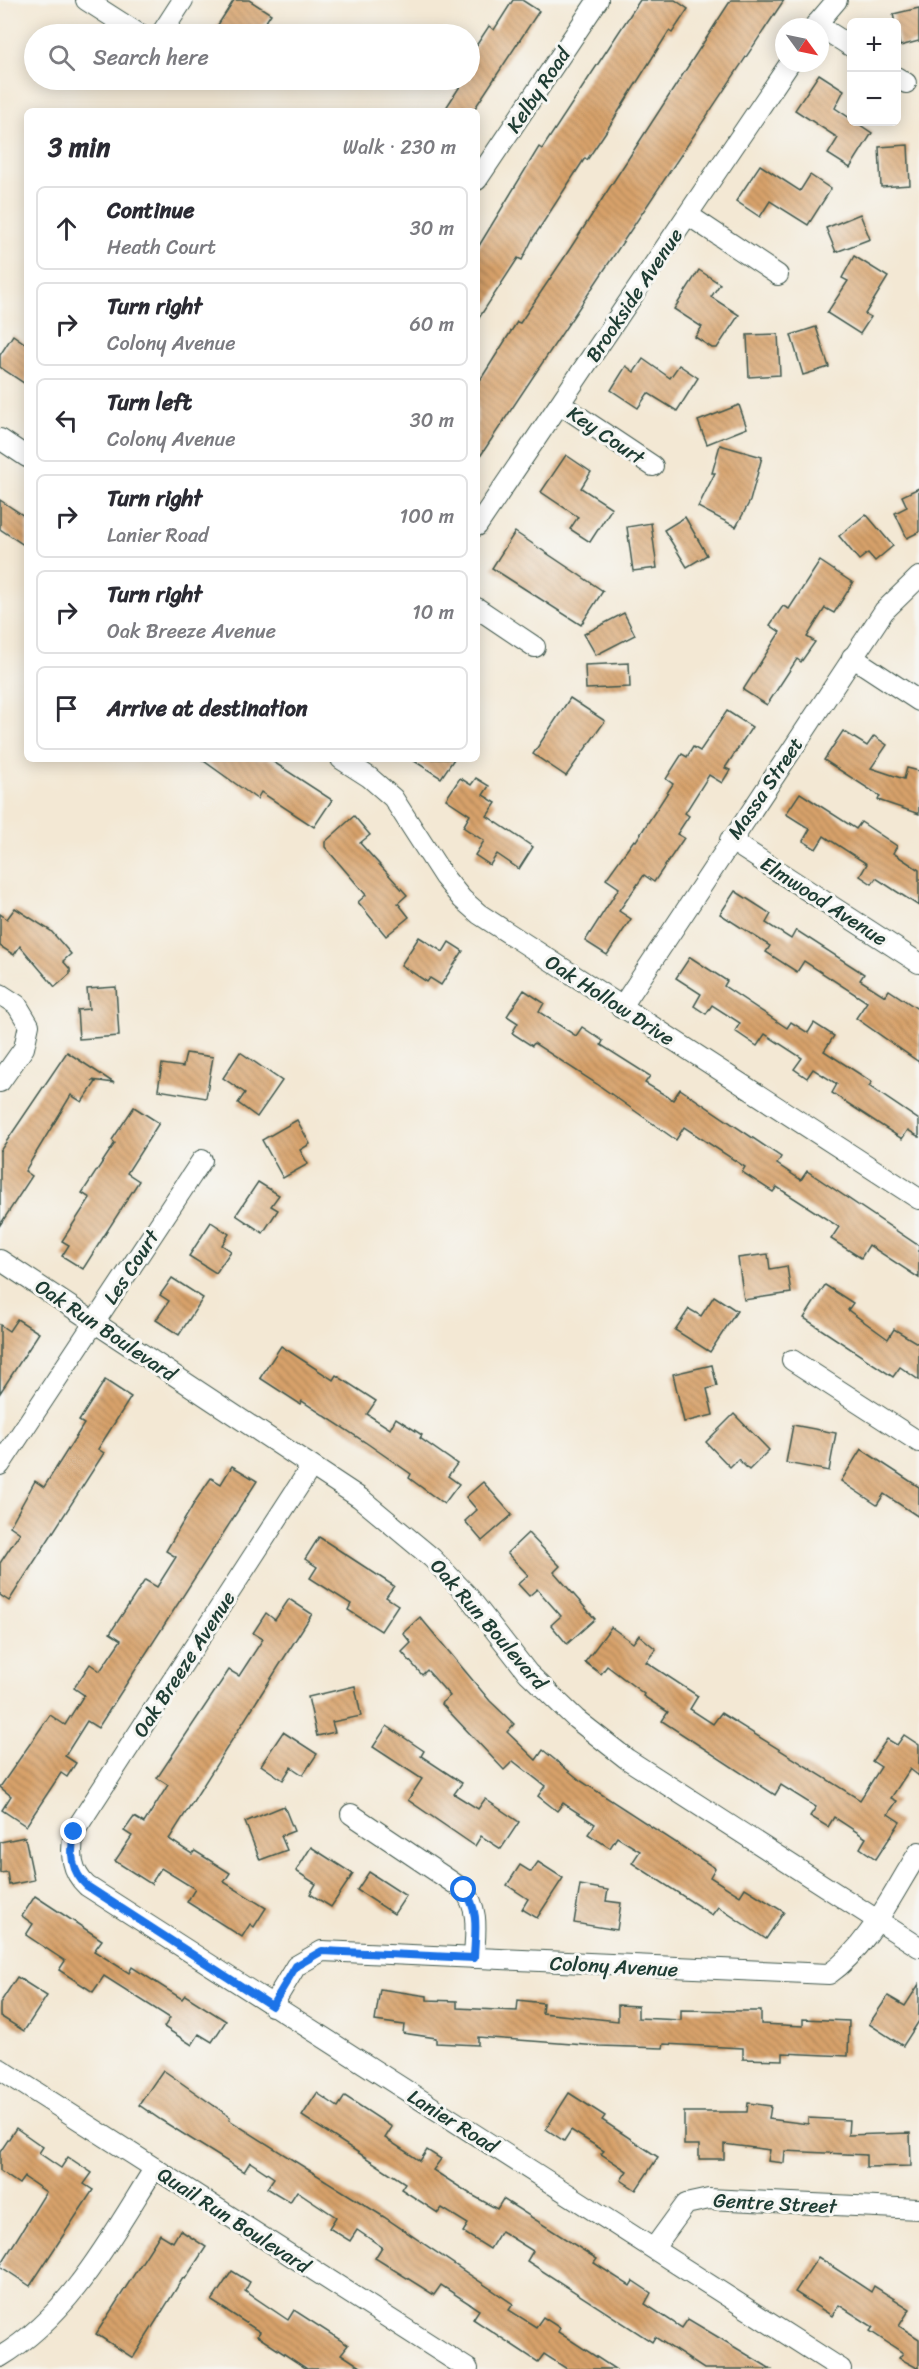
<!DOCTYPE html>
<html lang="en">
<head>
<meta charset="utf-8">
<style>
	:root { --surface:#fff; --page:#f7f7f7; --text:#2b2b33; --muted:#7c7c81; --line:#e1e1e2 }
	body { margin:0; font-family:Sriracha,sans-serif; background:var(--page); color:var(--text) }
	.controls { position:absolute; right:18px; top:18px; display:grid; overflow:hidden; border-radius:9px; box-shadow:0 3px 15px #0003 }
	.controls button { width:54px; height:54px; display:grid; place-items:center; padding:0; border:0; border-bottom:2px solid var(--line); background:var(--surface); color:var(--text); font:30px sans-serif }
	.compass { position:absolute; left:775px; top:18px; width:54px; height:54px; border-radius:50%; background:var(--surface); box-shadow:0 3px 15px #0003; rotate:123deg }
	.stop { position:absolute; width:18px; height:18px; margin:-14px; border:4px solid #1a73e8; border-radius:50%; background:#fff }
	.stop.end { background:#1a73e8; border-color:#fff; box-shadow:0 2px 6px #0008 }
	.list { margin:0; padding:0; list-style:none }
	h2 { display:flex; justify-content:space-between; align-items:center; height:78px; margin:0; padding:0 24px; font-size:26px }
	h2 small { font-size:20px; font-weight:400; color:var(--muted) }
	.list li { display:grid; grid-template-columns:39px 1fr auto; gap:18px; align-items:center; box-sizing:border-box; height:84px; margin:0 12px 12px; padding:0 12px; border:2px solid var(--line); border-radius:9px }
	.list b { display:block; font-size:22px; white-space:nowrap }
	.list p { margin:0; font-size:20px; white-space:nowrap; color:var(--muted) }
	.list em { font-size:20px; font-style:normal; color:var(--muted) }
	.icon { flex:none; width:33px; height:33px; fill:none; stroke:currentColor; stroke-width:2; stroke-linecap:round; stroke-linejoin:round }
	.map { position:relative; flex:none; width:919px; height:2369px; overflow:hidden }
	.search { position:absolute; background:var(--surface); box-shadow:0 3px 15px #0003; left:24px; top:24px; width:456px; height:66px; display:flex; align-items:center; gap:15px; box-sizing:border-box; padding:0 21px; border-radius:33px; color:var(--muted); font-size:22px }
	.panel { position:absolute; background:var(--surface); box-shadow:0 3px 15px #0003; left:24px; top:108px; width:456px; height:654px; border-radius:9px }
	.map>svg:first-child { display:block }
</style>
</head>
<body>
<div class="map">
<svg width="919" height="2369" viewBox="0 0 919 2369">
	<defs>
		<pattern id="building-back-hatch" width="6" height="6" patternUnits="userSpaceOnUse" patternTransform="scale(1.5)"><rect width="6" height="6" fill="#d8a26b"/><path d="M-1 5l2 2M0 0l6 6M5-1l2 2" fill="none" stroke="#af8559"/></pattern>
	</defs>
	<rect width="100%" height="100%" fill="#f6f6f2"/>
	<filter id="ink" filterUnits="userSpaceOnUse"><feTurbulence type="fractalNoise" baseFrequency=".0167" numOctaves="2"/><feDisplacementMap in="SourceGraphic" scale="12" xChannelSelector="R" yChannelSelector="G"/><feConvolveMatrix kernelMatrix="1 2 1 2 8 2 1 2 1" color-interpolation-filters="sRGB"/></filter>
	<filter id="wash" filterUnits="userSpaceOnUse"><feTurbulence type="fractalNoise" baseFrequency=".008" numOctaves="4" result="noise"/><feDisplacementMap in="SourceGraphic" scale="24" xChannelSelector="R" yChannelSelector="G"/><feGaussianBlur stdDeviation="1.35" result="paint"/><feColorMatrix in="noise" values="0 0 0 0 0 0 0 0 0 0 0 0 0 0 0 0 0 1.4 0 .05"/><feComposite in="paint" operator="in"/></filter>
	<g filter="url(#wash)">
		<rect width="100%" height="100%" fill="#f3e8d4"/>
		<g id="blocks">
			<!-- building -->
			<g fill="url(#building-back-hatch)">
				<path d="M234 0H249L271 14 258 34H212Z"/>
				<path d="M513 0H522L539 11 473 111H444L464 80H470V55L489 26 494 30Z"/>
				<path d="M640 0H675L688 9 672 33 669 31 607 130 587 160 585 158 533 238 522 260 518 258 477 321V249L539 147 542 149Z"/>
				<path d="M731 0H784L477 461V385L517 322 520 323 564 258Z"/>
				<path d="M919 8V41L900 46 893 14Z"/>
				<path d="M819 74 844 90 835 108 872 133 850 168 828 154 838 138 795 110Z"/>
				<path d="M908 145 910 185 881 187 879 147Z"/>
				<path d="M760 165 800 191 810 175 831 189 808 225 770 201 760 217 736 201Z"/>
				<path d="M860 214 870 239 836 252 826 228Z"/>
				<path d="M854 256 888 277 865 314 871 317 860 334 827 313 848 281 842 278Z"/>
				<path d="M699 270 720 284 711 297 739 315 717 348H712L695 337 702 327 674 309Z"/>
				<path d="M816 327 829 367 803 375 791 335Z"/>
				<path d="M778 334 780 375 749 377 747 335Z"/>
				<path d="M13 335 27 345V385L0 367V355Z"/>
				<path d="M643 359 670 378 679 365 698 378 677 411 648 393 638 408 611 390 626 366 634 372Z"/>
				<path d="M739 405 747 428 707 444 698 421Z"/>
				<path d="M720 445 762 457 750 501 736 527 698 507 715 473H712Z"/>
				<path d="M566 455 591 472 581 488 612 508 590 542 570 529 578 517 541 492Z"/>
				<path d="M919 488V532L907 538 895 513 907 507 902 496Z"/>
				<path d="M0 500 27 518V547L0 529Z"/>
				<path d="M866 514 893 546 875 561 868 553 859 560 839 536Z"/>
				<path d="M685 517 707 555 687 567 664 530Z"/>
				<path d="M651 523 657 568 633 571 627 527Z"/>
				<path d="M515 532 603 591 581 625 492 568Z"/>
				<path d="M820 561 853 583 834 613 825 608 807 637 815 642 801 662 797 659 767 705 743 690 780 632 770 625 783 606 789 609Z"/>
				<path d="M624 613 635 635 596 655 584 634Z"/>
				<path d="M629 663 630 687 586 689 585 665Z"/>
				<path d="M570 698 605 721 566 776 533 754Z"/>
				<path d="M727 711 752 727 725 768 730 770 722 783 709 775 685 813 689 816 677 834 684 838 654 882 644 875 619 911 631 919 607 955 585 941 619 888 606 879 634 840 636 841 673 784 666 779 682 754 687 757 693 747 700 751Z"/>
				<path d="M843 731 867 746 874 736 887 745 871 768 904 779 907 768 919 771V814L878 800 880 796 824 760Z"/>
				<path d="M201 759H269L332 800 314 827 261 792 257 799Z"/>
				<path d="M411 759H454L441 778Z"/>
				<path d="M460 778 471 785 476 778 489 786 483 795 496 803 487 816 533 847 519 869 497 854 490 865 475 855 484 841 463 827 470 815 446 799Z"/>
				<path d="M800 793 856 829 861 822 897 846 893 853 919 870V906L876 878 872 884 860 876 867 864 824 836 816 849 803 841 810 829 786 814Z"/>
				<path d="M354 816 370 835 360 843 407 895 398 903 409 917 386 936 358 902 366 895 325 847V842Z"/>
				<path d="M735 891 771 914 766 923 791 939 796 930 864 974 860 980 885 996 889 990 919 1010V1062L856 1018 867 1002 804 961 797 972 766 952 770 946 720 914Z"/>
				<path d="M15 908 51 931 71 954 63 961 70 969V974L55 987 20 946 14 955 0 946V914L7 919Z"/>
				<path d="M419 937 443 952 449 942 463 951 441 985 430 978 427 982 401 965Z"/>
				<path d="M690 957 727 981 724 986 787 1028 791 1022 808 1033 814 1023 834 1036 824 1051 872 1082 869 1086 919 1120V1137L908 1130 902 1139 832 1093 837 1084 813 1069 807 1078 794 1069 802 1058 765 1034 757 1046 735 1031 740 1023 712 1005 706 1014 694 1006 701 994 676 978Z"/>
				<path d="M116 987 119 1036 79 1039 77 1010 89 1009 87 989Z"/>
				<path d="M524 990 544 1003 539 1012 576 1036 582 1027 603 1041 601 1045 650 1076 645 1083 673 1100 680 1089 781 1157 777 1164 801 1180 807 1171 919 1246V1278L869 1245 861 1258 831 1239 839 1227 777 1187 773 1192 742 1172 745 1167 684 1127 676 1140 597 1084 534 1043 532 1046 512 1033 518 1023 507 1016Z"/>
				<path d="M67 1052 114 1083 92 1080 96 1082 82 1102 71 1095 25 1171 32 1176 0 1225V1151Z"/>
				<path d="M240 1052 282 1081 257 1117 238 1103 245 1093 223 1078Z"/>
				<path d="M186 1053 213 1057 206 1098 158 1090 162 1064 183 1067Z"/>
				<path d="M134 1107 159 1123 127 1173 139 1181 83 1269 62 1256 69 1245 62 1241 90 1198 82 1193 115 1143 112 1140Z"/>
				<path d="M297 1120 310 1144 300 1150 308 1164 283 1178 262 1140Z"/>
				<path d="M258 1182 279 1195 271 1206 278 1210 263 1233 236 1215Z"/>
				<path d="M211 1222 229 1234 222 1245 231 1251 216 1273 189 1256Z"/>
				<path d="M768 1254 770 1269 787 1266 791 1293 744 1300 738 1258Z"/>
				<path d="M172 1278 203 1298 179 1335 156 1320 169 1301 160 1295Z"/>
				<path d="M825 1285 853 1303 848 1310 888 1339 894 1329 919 1344V1380L900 1367 893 1377 804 1318Z"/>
				<path d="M714 1296 737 1311 710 1352 675 1330 689 1309 701 1316Z"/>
				<path d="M17 1319 39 1333 0 1393V1325L9 1331Z"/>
				<path d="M281 1346 333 1380 336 1375 376 1401 367 1414 390 1429 396 1418 422 1435 420 1438 457 1464 448 1476 459 1484 444 1504 409 1478 411 1474 365 1442 302 1401 300 1404 260 1378Z"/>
				<path d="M712 1365 717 1386 707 1389 713 1415 684 1422 673 1374Z"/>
				<path d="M105 1380 131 1397 98 1449 104 1453 9 1601 0 1595V1563L20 1533 10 1526 35 1481 44 1487 84 1424 79 1421Z"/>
				<path d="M734 1414 769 1450 749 1470 738 1459 730 1467 706 1442Z"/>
				<path d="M793 1425 836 1433 829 1471 786 1463Z"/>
				<path d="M861 1449 919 1487V1517L884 1494 877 1505 841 1481Z"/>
				<path d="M232 1466 257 1481 98 1728 87 1721 65 1756 76 1763 67 1777 61 1773 26 1826 2 1810 11 1796 0 1787 50 1715 65 1725 84 1695 74 1688 90 1664 100 1671 121 1640 110 1633 145 1580 157 1587 176 1557 166 1551 196 1500 211 1478 221 1484Z"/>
				<path d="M483 1482 512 1515 482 1541 465 1521 477 1510 466 1497Z"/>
				<path d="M528 1533 560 1566 554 1572 595 1619 567 1644 551 1625 561 1616 537 1589 529 1596 518 1584 528 1575 507 1553Z"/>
				<path d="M319 1537 394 1586 386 1597 398 1605 381 1631 348 1610 351 1604 310 1578 317 1567 305 1559Z"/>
				<path d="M289 1599 312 1614 169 1839 192 1854 195 1851 230 1873 224 1882 266 1908 254 1927 250 1924 242 1937 187 1902 195 1889 161 1868 151 1884 115 1861 132 1836 124 1831 134 1817 144 1823 168 1785 157 1778 229 1670 239 1676 263 1639 253 1633 266 1613 275 1620Z"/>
				<path d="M420 1617 490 1701 514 1724 507 1732 536 1760 543 1750 581 1781 715 1868 710 1877 740 1896 745 1888 784 1912 766 1939 718 1907 712 1915 632 1863 640 1851 617 1837 610 1848 588 1834 595 1824 563 1803 557 1811 538 1796 545 1786 513 1761 504 1770 441 1703 450 1696 427 1670 422 1675 402 1652 411 1643 403 1633Z"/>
				<path d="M611 1627 633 1643 639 1635 656 1649 646 1662 698 1696 690 1709 713 1724 721 1713 860 1800 881 1767 872 1761 887 1739 897 1745 904 1735 919 1745V1776L910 1769 891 1798 897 1801 888 1814 900 1822 876 1859 860 1848 866 1838 834 1817 828 1827 810 1816 816 1807 781 1785 775 1795 662 1721 668 1712 643 1696 644 1694 607 1666 601 1674 585 1662Z"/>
				<path d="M355 1686 361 1716 332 1722 335 1732 317 1736 308 1697Z"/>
				<path d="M387 1726 424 1751 421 1756 462 1783 454 1794 478 1809 485 1799 519 1822 501 1849 481 1836 475 1846 408 1800 422 1779 373 1747Z"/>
				<path d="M283 1732 317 1754 303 1775 291 1767 283 1780 261 1765Z"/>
				<path d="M284 1806 294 1831 281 1836 287 1850 260 1860 245 1822Z"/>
				<path d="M25 1837 34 1880 9 1885 7 1872 0 1873V1842Z"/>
				<path d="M311 1847 353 1874 331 1907 310 1894 316 1884 296 1871Z"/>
				<path d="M538 1862 563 1878 537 1918 522 1909 528 1899 507 1885 520 1865 531 1872Z"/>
				<path d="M369 1872 406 1896 394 1914 357 1890Z"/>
				<path d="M580 1885 608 1890 606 1901 621 1903 617 1930 574 1923Z"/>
				<path d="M35 1896 102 1940 94 1951 129 1973 132 1967 182 1999 185 1995 226 2021 212 2042 199 2034 192 2045 164 2027 170 2018 104 1976 93 1992 59 1970 65 1961 26 1935 33 1924 22 1916Z"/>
				<path d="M17 1977 47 1996 24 2031 0 2016V2003Z"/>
				<path d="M919 1984V2021L903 2046 869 2024 888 1996 905 2006Z"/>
				<path d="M380 1989 427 1996V2000L457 2001V2008L517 2011 518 2000 543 2003 542 2013 618 2021V2005L638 2006V2018L681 2020V2010L744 2011H761V2024L803 2026V2019L849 2021 848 2056 783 2053V2060L743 2059V2048L664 2044 663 2048 599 2046 478 2037V2045L436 2043V2038L403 2033 404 2025 375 2021Z"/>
				<path d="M163 2070 230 2117 229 2120 384 2217 513 2304 509 2310 536 2327 543 2317 560 2328 558 2332 615 2369H567L544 2354 538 2362 473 2319 479 2310 441 2285 434 2295 375 2258 382 2247 357 2230 350 2241 329 2228 336 2217 297 2191 290 2202 267 2188 274 2178 250 2162 244 2172 161 2120 139 2105Z"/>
				<path d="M317 2093 338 2107 345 2096 392 2127 385 2138 420 2161 427 2150 441 2159 433 2170 472 2195 497 2209 503 2199 597 2259 594 2263 630 2286 633 2281 651 2293 645 2304 682 2328 688 2319 771 2369H704L655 2337 652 2342 527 2261 533 2251 501 2231 490 2249 463 2232 468 2224 442 2208 438 2213 401 2189 405 2183 302 2116Z"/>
				<path d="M569 2093 605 2116 602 2120 658 2157 636 2190 621 2180 627 2171 601 2154 604 2151 571 2130 564 2141 546 2129Z"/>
				<path d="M748 2103 771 2106 769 2119 808 2124V2118L849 2120 848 2135 910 2133 911 2166 866 2167V2155L785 2151 784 2163 768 2161 770 2150 724 2144V2159H699V2145H684V2112H747Z"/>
				<path d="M16 2128 43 2147 39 2153 61 2168 68 2157 92 2173 84 2184 93 2190 30 2286 0 2266 46 2192 24 2177 19 2184 0 2171V2152Z"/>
				<path d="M180 2230 206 2247 185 2279 183 2278 133 2358 96 2334 160 2234 173 2242Z"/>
				<path d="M818 2257 871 2292 874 2286 910 2309 899 2326 919 2339V2369L899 2358 903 2353 870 2331 873 2327 839 2305 832 2316 795 2292Z"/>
				<path d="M232 2271 250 2282 245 2291 288 2320 294 2310 348 2345 341 2354 364 2369H307L257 2336 260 2332 212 2301Z"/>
			</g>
		</g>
	</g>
	<g filter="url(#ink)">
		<use href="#blocks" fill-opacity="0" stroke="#3f574c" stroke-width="1.5"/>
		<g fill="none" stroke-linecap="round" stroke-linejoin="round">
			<!-- minor casing -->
			<g stroke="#3f574c" stroke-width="22">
				<g id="minor">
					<path d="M86 0 139 34"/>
					<path d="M816 24 852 47"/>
					<path d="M814 27 837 0"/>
					<path d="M161 34 183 0"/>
					<path d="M896 77 906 83"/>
					<path d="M477 180 598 0"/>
					<path d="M688 215 778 275"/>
					<path d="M560 404 653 466"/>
					<path d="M0 439 27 457"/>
					<path d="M477 526 790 63"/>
					<path d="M477 608 535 647"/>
					<path d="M852 657 919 701"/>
					<path d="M341 759 369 777 393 798 444 877 462 899 479 914 919 1199"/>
					<path d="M730 840 919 963"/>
					<path d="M0 994 17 1005 29 1025 24 1048 0 1082"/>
					<path d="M621 1008 884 611 919 577"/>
					<path d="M0 1260 360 1498 432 1558 468 1596 528 1673 576 1719 627 1759 919 1947"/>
					<path d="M792 1360 919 1442"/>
					<path d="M0 1465 202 1160"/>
					<path d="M311 1467 74 1832C70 1854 71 1871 87 1886L841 2369"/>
					<path d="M351 1814 464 1890C480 1910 475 1933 474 1958"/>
					<path d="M272 2006 296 1966 322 1951 829 1974C869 1946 893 1892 919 1852"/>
					<path d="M0 2069 468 2369"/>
					<path d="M654 2248 686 2204 709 2199 919 2209"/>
					<path d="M0 2357C71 2314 111 2237 154 2169"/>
				</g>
			</g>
			<!-- minor -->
			<use href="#minor" stroke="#fff" stroke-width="20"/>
		</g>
	</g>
	<g fill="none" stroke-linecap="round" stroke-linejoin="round" filter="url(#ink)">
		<!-- route -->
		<path stroke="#1a73e8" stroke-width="8" d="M74 1832C70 1854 71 1871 87 1886L272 2006 296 1966 322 1951 474 1958C475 1933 480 1910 464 1890"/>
	</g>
	<g text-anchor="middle" stroke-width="6" stroke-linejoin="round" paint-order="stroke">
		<!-- street labels -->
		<g font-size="20" fill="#1f3d34" stroke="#f6f6f2">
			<text transform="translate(538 90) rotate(-56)" y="7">Kelby Road</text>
			<text transform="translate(634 295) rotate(-56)" y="7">Brookside Avenue</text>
			<text transform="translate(606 435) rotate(34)" y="7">Key Court</text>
			<text transform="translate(765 788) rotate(-56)" y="7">Massa Street</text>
			<text transform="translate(824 901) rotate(33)" y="7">Elmwood Avenue</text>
			<text transform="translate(610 1000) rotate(33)" y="7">Oak Hollow Drive</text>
			<text transform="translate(131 1267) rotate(-57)" y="7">Les Court</text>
			<text transform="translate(106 1330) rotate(34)" y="7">Oak Run Boulevard</text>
			<text transform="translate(489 1624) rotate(49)" y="7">Oak Run Boulevard</text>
			<text transform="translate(184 1664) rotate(-57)" y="7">Oak Breeze Avenue</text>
			<text transform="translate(614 1966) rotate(3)" y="7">Colony Avenue</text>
			<text transform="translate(453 2121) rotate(32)" y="7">Lanier Road</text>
			<text transform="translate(775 2203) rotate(3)" y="7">Gentre Street</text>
			<text transform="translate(234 2220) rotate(33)" y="7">Quail Run Boulevard</text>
		</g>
	</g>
</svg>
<div class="controls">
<button>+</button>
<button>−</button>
</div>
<svg class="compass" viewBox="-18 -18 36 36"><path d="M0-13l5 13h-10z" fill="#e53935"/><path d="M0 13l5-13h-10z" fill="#7c7c81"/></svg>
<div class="stop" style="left:464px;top:1890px"></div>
<div class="stop end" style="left:74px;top:1832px"></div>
<div class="search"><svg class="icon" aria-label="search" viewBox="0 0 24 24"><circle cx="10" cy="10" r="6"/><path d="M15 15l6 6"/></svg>Search here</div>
<section class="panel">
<h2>3 min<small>Walk · 230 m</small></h2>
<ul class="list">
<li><svg class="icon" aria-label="ahead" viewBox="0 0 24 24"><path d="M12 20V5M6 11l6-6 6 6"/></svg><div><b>Continue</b><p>Heath Court</p></div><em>30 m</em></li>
<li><svg class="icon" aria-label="right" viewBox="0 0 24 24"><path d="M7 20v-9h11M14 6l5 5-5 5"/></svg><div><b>Turn right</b><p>Colony Avenue</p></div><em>60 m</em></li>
<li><svg class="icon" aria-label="left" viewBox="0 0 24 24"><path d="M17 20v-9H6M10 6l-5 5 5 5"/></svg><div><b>Turn left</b><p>Colony Avenue</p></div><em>30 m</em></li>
<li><svg class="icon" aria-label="right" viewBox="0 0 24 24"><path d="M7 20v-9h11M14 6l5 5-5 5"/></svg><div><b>Turn right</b><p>Lanier Road</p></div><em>100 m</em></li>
<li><svg class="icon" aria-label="right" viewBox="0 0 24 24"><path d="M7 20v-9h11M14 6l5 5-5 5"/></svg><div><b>Turn right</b><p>Oak Breeze Avenue</p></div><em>10 m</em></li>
<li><svg class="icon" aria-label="arrive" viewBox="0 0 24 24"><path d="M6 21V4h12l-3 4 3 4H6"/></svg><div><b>Arrive at destination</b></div></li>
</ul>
</section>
</div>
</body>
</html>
